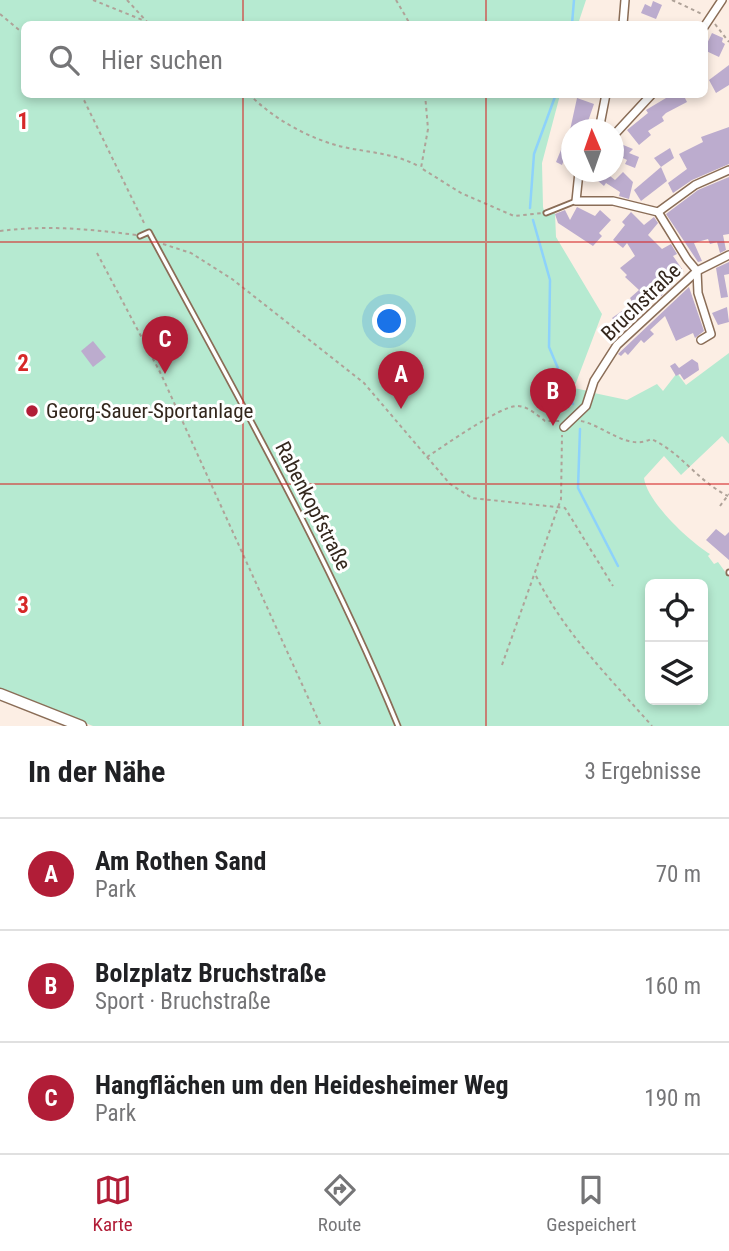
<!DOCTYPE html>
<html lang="de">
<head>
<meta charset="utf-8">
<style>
	:root { --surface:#fff; --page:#f2f2f2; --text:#202124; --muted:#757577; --line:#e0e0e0; --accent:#b11d37 }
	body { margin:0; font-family:"Roboto Condensed",sans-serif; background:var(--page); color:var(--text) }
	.controls { position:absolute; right:21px; bottom:21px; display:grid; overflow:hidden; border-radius:10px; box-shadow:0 4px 10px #0003 }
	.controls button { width:63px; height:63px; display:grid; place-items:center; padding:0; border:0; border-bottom:2px solid var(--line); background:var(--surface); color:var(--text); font:35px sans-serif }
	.compass { position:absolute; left:561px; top:119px; width:63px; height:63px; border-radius:50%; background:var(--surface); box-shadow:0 4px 10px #0003; rotate:358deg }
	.you { position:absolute; left:390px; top:322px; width:24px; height:24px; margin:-18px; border:5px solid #fff; border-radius:50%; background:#1a73e8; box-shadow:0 0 0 10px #1a73e833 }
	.badge { display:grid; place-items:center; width:46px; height:46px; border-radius:50%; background:var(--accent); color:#fff; font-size:23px; font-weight:700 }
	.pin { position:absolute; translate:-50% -58px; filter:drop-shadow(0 2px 4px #0008) }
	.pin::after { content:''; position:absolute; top:37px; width:24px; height:21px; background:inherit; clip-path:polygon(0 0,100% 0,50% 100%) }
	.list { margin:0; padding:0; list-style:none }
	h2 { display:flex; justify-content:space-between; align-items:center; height:91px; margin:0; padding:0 28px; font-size:30px }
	h2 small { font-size:23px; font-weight:400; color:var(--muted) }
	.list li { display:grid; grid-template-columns:46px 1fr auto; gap:21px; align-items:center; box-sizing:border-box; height:112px; padding:0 28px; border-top:2px solid var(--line) }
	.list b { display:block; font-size:26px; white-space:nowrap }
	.list p { margin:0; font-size:23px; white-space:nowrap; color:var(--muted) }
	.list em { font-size:23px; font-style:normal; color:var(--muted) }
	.icon { flex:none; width:38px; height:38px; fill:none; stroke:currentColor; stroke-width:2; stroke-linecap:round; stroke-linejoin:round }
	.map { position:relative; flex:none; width:729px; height:726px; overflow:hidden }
	.search { position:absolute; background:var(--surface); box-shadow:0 4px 10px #0003; left:21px; right:21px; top:21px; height:77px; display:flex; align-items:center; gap:18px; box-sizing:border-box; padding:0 24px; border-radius:10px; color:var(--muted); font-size:26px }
	.sheet { height:427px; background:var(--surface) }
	nav { display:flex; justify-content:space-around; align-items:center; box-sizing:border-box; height:98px; border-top:2px solid var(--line); background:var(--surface); font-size:19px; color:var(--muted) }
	nav a { display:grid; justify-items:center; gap:4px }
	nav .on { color:var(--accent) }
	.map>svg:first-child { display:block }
</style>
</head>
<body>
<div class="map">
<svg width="729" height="726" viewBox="0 0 729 726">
	<rect width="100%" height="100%" fill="#fceee4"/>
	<!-- green -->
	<path fill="#b6ead1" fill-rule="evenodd" d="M0 0H586L578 24H24V94L560 95 542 163 543 207 544 211 555 213 556 237 602 314 574 388 588 391 580 408 590 406 594 393 627 400 657 384 663 391 677 373 686 385 729 353V444L722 436 681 475 664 456 644 478C647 502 690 542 710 554L708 556 714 564 718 562 729 577V726H93L0 690ZM650 584H703V700H650Z"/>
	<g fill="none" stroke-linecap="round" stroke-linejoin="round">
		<!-- stream -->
		<g stroke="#8dd2fb" stroke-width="2.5">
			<path d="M572 24 574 0"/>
			<path d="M530 208 534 154 556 94"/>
			<path d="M533 220 550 280 549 347 573 404"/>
			<path d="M580 429 578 488 618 566"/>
		</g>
	</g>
	<!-- building -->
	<g fill="#bcacce">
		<path d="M653 1 662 5 656 19 641 13 645 4 651 7Z"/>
		<path d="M712 33 723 38 722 42 725 44 719 57 704 50Z"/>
		<path d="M729 65V85L716 93 709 80Z"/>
		<path d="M663 94H683L687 102 666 113 662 117 664 121 648 131 651 135 639 145 627 130 648 113 646 110 666 98Z"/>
		<path d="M577 98 594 104 585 130H570Z"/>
		<path d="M729 127V164L692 180 673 193 668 183 687 169 679 154 703 142 701 137Z"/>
		<path d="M621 144 633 149 629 153 639 157 635 168 625 164 627 160 617 155Z"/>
		<path d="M563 145 571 148V163L564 160 562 165 556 162Z"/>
		<path d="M670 148 674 158 661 167 654 158Z"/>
		<path d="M661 167 667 181 641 201 634 190Z"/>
		<path d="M594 172H605L615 180 623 172 633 182 629 199 619 196 620 192 606 183 604 186 591 175Z"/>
		<path d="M729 177V234L723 235 726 250 720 253 717 242 710 244 708 239 694 243 702 261 698 262 666 214 698 190Z"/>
		<path d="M577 207 595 216 600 210 611 220 599 233 602 236 593 246 558 223 555 214 565 210 570 220Z"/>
		<path d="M631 212 644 225 654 217 658 223 648 235 662 249 671 244 677 254 673 256 682 269 677 270 684 271 668 282 672 286 658 299 654 294 644 302 649 307 623 331 612 318 633 303 630 298 639 290 625 277 627 275 620 268 635 256 627 243 623 248 613 240 625 225 622 222Z"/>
		<path d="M729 262V274L724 275 728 297 721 298 716 268Z"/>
		<path d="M689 287 704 331 695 338 693 333 676 341 665 316 650 330 654 334 644 343 641 340 628 355 625 352 621 356 618 354Z"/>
		<path d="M727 307 729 322 718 325 712 313Z"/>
		<path d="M93 341 106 357 93 367 81 351Z"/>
		<path d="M692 359 698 363 699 370 684 380 680 374 676 376 670 366 675 363 679 368Z"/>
		<path d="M716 529 725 536 729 532V560L706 540Z"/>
	</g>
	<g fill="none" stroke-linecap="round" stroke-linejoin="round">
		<!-- lane casing -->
		<g stroke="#8a6d57" stroke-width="7">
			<g id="lane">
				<path d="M546 213 576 201"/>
				<path d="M140 236 149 232C236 394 328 555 398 726"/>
				<path d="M729 572V573"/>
			</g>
		</g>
		<!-- street casing -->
		<g stroke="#8a6d57" stroke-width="10">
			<g id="street">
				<path d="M623 24 625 0"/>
				<path d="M704 27 722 0"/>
				<path d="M599 130 606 94"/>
				<path d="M614 135 652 94"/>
				<path d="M579 172 576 201H613L658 212 687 259 697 271"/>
				<path d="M658 212 695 185 729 170"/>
				<path d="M697 271 698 293 711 334 701 340"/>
				<path d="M564 427 586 406 594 381 617 345 697 271 729 255"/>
			</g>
		</g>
		<!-- secondary casing -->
		<g stroke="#8a6d57" stroke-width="13">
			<path id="secondary" d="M0 694 81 726"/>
		</g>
		<!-- path -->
		<g stroke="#afa298" stroke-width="2" stroke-dasharray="3.5 3.5" stroke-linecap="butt">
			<path d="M93 0 145 21"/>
			<path d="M127 0 149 24"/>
			<path d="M396 0 410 24"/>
			<path d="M672 0 702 14"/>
			<path d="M0 14 24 34"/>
			<path d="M715 24 729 42"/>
			<path d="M81 94 145 225"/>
			<path d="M249 94C273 119 310 139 343 147 371 153 395 153 420 167"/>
			<path d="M425 94 428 129 421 168 461 193 514 216 542 213"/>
			<path d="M0 231C47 225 89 229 136 235"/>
			<path d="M163 244 191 253 232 279 364 383 450 484 472 498 565 508 613 586"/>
			<path d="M97 253 161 374 321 726"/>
			<path d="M581 421C605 426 627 451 651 439 681 452 696 480 728 496"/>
			<path d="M427 457C444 446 500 406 517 406 528 406 537 415 545 421H561"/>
			<path d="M720 506 729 494"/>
			<path d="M536 576C565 634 610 678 652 726"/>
			<path d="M502 665 561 499 562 435"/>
		</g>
		<!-- lane -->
		<use href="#lane" stroke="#fff" stroke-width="3.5"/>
		<!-- street -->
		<use href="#street" stroke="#fff" stroke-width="7"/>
		<!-- secondary -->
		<use href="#secondary" stroke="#fff" stroke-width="10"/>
	</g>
	<!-- grid -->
	<path fill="none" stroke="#d62828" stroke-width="2" stroke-opacity="0.55" d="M243 0V24M486 0V24M243 94V726M486 94V726M0 242H729M0 484H729"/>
	<!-- markers -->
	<circle fill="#b11d37" stroke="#fff" stroke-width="2.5" cx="32" cy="411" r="7"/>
	<g text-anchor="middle" stroke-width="6" stroke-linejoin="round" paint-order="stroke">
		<!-- street labels -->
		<g font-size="21" fill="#33271d" stroke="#fff">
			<text transform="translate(641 302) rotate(-44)" y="7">Bruchstraße</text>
			<text transform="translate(313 506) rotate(63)" y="7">Rabenkopfstraße</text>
		</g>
		<!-- poi labels -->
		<g font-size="21" fill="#33271d" stroke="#fff" text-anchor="start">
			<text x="46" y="418">Georg-Sauer-Sportanlage</text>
		</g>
	</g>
	<g font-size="23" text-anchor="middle" font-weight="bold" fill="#d62828" stroke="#fff" stroke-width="6" stroke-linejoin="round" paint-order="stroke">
		<text x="23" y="129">1</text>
		<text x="23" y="371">2</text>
		<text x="23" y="613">3</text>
	</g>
</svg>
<div class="controls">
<button><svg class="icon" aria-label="locate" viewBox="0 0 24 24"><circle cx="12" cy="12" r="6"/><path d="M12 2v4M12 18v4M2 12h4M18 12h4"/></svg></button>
<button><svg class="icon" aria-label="layers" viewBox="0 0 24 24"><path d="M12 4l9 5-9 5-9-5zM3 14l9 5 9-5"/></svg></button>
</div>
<svg class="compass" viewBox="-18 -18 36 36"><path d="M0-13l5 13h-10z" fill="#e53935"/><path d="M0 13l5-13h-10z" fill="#757577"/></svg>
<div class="you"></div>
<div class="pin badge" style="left:401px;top:409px">A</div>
<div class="pin badge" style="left:553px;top:426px">B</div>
<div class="pin badge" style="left:165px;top:374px">C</div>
<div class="search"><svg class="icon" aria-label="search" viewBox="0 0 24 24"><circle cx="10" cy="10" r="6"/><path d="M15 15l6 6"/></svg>Hier suchen</div>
</div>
<section class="sheet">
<h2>In der Nähe<small>3 Ergebnisse</small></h2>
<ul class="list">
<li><span class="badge">A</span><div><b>Am Rothen Sand</b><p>Park</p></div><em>70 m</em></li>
<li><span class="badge">B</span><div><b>Bolzplatz Bruchstraße</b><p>Sport · Bruchstraße</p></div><em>160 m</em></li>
<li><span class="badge">C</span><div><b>Hangflächen um den Heidesheimer Weg</b><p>Park</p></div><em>190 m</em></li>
</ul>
</section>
<nav>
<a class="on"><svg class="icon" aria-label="map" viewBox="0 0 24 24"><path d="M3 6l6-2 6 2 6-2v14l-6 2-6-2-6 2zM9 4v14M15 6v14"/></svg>Karte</a>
<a><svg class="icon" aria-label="directions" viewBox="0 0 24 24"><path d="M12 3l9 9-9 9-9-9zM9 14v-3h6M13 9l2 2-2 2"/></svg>Route</a>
<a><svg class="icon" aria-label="saved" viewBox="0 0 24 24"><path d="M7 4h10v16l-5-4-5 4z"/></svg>Gespeichert</a>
</nav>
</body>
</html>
